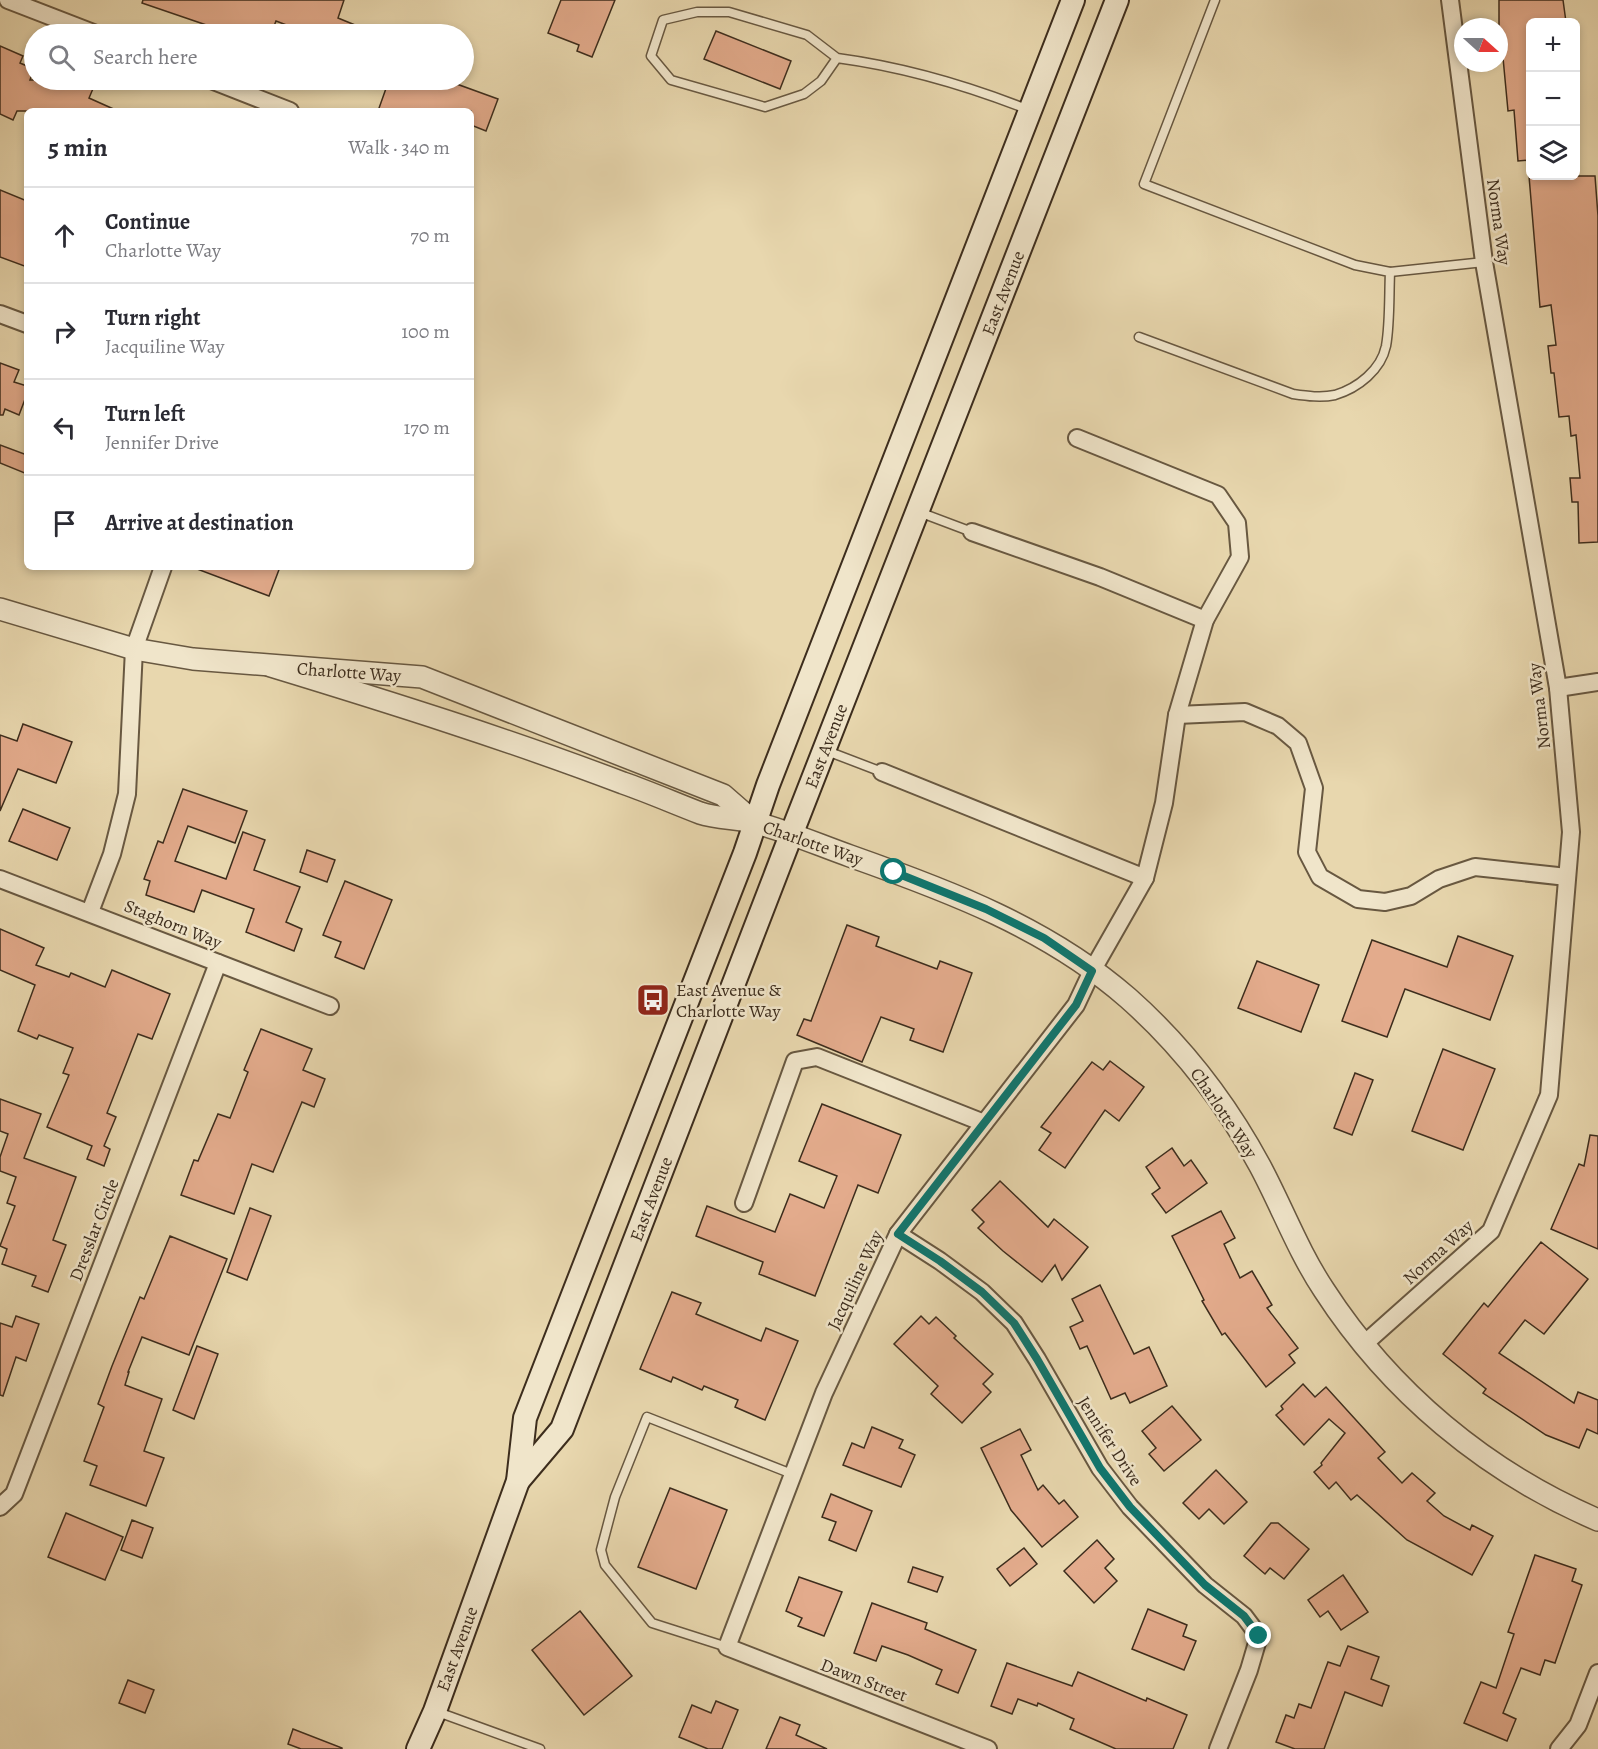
<!DOCTYPE html>
<html lang="en">
<head>
<meta charset="utf-8">
<style>
	:root { --surface:#fff; --page:#f2f2f3; --text:#2b2b33; --muted:#7c7c81; --line:#e1e1e2 }
	body { margin:0; font-family:Alegreya,serif; background:var(--page); color:var(--text) }
	.controls { position:absolute; right:18px; top:18px; display:grid; overflow:hidden; border-radius:9px; box-shadow:0 3px 9px #0003 }
	.controls button { width:54px; height:54px; display:grid; place-items:center; padding:0; border:0; border-bottom:2px solid var(--line); background:var(--surface); color:var(--text); font:30px sans-serif }
	.compass { position:absolute; left:1454px; top:18px; width:54px; height:54px; border-radius:50%; background:var(--surface); box-shadow:0 3px 9px #0003; rotate:111deg }
	.stop { position:absolute; width:18px; height:18px; margin:-14px; border:4px solid #0f766e; border-radius:50%; background:#fff }
	.stop.end { background:#0f766e; border-color:#fff; box-shadow:0 2px 6px #0008 }
	.list { margin:0; padding:0; list-style:none }
	h2 { display:flex; justify-content:space-between; align-items:center; height:78px; margin:0; padding:0 24px; font-size:26px }
	h2 small { font-size:20px; font-weight:400; color:var(--muted) }
	.list li { display:grid; grid-template-columns:39px 1fr auto; gap:18px; align-items:center; box-sizing:border-box; height:96px; padding:0 24px; border-top:2px solid var(--line) }
	.list b { display:block; font-size:22px; white-space:nowrap }
	.list p { margin:0; font-size:20px; white-space:nowrap; color:var(--muted) }
	.list em { font-size:20px; font-style:normal; color:var(--muted) }
	.icon { flex:none; width:33px; height:33px; fill:none; stroke:currentColor; stroke-width:2; stroke-linecap:round; stroke-linejoin:round }
	.map { position:relative; flex:none; width:1598px; height:1749px; overflow:hidden }
	.search { position:absolute; background:var(--surface); box-shadow:0 3px 9px #0003; left:24px; top:24px; width:450px; height:66px; display:flex; align-items:center; gap:15px; box-sizing:border-box; padding:0 21px; border-radius:33px; color:var(--muted); font-size:22px }
	.panel { position:absolute; background:var(--surface); box-shadow:0 3px 9px #0003; left:24px; top:108px; width:450px; height:462px; border-radius:9px }
	.map>svg:first-child { display:block }
</style>
</head>
<body>
<div class="map">
<svg width="1598" height="1749" viewBox="0 0 1598 1749">
	<rect width="100%" height="100%" fill="#e8d7ae"/>
	<filter id="stains"><feTurbulence type="fractalNoise" baseFrequency=".00333" numOctaves="4"/><feColorMatrix values="0 0 0 0 .2 0 0 0 0 .09 0 0 0 0 .02 0 0 0 .5 -.17"/></filter>
	<radialGradient id="worn" r=".72"><stop offset=".6" stop-color="#630" stop-opacity="0"/><stop offset="1" stop-color="#630" stop-opacity=".3"/></radialGradient>
	<!-- building -->
	<g fill="#e3ab8c" stroke="#3d2d1d" stroke-width="1.5">
		<path d="M143 0H344L338 18 377 34H310L276 21 271 34H219L221 30 142 3Z"/>
		<path d="M561 0H615L592 57 577 51 579 45 548 33Z"/>
		<path d="M1499 0H1563L1566 22H1530V160L1518 161 1514 110 1508 111 1502 47H1499Z"/>
		<path d="M716 31 791 61 780 89 704 59Z"/>
		<path d="M0 46 23 56 20 63 34 69 30 80H83L95 84 89 98 118 111H17L13 120 0 114Z"/>
		<path d="M389 80H456L454 83 498 99 486 131 471 125V111H378Z"/>
		<path d="M1529 176H1595L1598 216V542L1579 543 1578 502H1572L1570 478H1580L1576 435 1571 436 1569 416 1559 417 1554 373H1551L1548 346 1556 345 1551 305 1540 307Z"/>
		<path d="M0 190 27 201V267L0 257Z"/>
		<path d="M0 363 19 370 14 382 27 386V394L19 415 5 409 3 415H0Z"/>
		<path d="M0 445 27 455V474L0 463Z"/>
		<path d="M197 567H280L269 596 197 569Z"/>
		<path d="M23 724 72 742 56 783 18 769 0 811V735L17 741Z"/>
		<path d="M183 789 247 811 235 843 188 826 175 861 226 879 243 832 265 840 254 870 300 887 286 922 302 929 294 951 246 932 254 909 202 890 194 912 146 895 150 881 144 879 158 841 163 843Z"/>
		<path d="M23 809 70 828 57 860 9 841Z"/>
		<path d="M307 850 335 860 327 882 300 872Z"/>
		<path d="M345 881 392 900 364 969 335 957 341 942 323 935Z"/>
		<path d="M847 925 879 937 876 946 937 969 940 961 972 973 943 1052 910 1040 914 1029 881 1017 862 1062 797 1035 804 1019 811 1021Z"/>
		<path d="M0 929 44 948 36 965 69 977 71 973 105 987 112 970 170 994 152 1039 138 1034 107 1113 116 1117 104 1146 110 1149 104 1166 87 1159 92 1146 47 1127 69 1075 63 1073 73 1048 39 1035 37 1039 18 1031 35 985 0 970Z"/>
		<path d="M1458 936 1513 956 1490 1020 1405 989 1387 1037 1342 1021 1372 940 1447 967Z"/>
		<path d="M1257 961 1319 985 1301 1032 1238 1008Z"/>
		<path d="M261 1029 312 1049 303 1070 325 1079 314 1107 302 1102 273 1172 252 1164 234 1214 181 1195 194 1160 198 1161 218 1114 230 1118 248 1072 244 1070Z"/>
		<path d="M1443 1049 1495 1069 1463 1150 1412 1131Z"/>
		<path d="M1110 1061 1144 1087 1119 1121 1105 1110 1065 1168 1039 1150 1051 1133 1041 1127 1092 1062 1103 1070Z"/>
		<path d="M1355 1073 1373 1080 1352 1135 1334 1128Z"/>
		<path d="M0 1099 41 1114 24 1158 76 1177 53 1240 66 1245 48 1292 32 1286 36 1276 2 1264 7 1249 0 1246 15 1206 7 1203 16 1177 0 1171V1157L8 1134 0 1131Z"/>
		<path d="M822 1104 901 1135 878 1193 858 1185 815 1296 759 1274 763 1262 696 1236 707 1206 775 1232 790 1194 824 1208 837 1176 799 1161Z"/>
		<path d="M1590 1135 1598 1136V1249L1551 1229 1579 1164 1584 1166Z"/>
		<path d="M1172 1148 1184 1166 1191 1160 1207 1183 1166 1213 1152 1194 1160 1188 1146 1167Z"/>
		<path d="M1000 1181 1048 1227 1054 1219 1088 1247 1062 1280 1055 1265 1042 1282 1003 1251 978 1228 984 1222 972 1210Z"/>
		<path d="M250 1208 271 1216 247 1280 227 1272Z"/>
		<path d="M1221 1211 1235 1238 1224 1244 1240 1278 1252 1271 1272 1305 1267 1308 1298 1348 1289 1355 1295 1363 1266 1387 1225 1333 1222 1335 1202 1301 1204 1300 1172 1236Z"/>
		<path d="M170 1236 227 1259 189 1355 142 1337 128 1372H129L125 1385 162 1399 144 1451 164 1458 146 1506 90 1485 97 1466 84 1461 104 1407 98 1404 112 1366 140 1297 144 1299Z"/>
		<path d="M1541 1242 1588 1279 1544 1334 1525 1320 1499 1353 1574 1403 1578 1392 1598 1400V1434L1587 1429 1579 1448 1546 1435 1483 1393 1486 1389 1443 1354 1484 1303 1488 1307Z"/>
		<path d="M1100 1285 1134 1354 1149 1347 1167 1386 1130 1403 1125 1393 1111 1399 1087 1346 1080 1349 1070 1327 1083 1321 1072 1299Z"/>
		<path d="M672 1292 701 1303 696 1314 761 1341 766 1328 798 1341 765 1420 735 1407 738 1400 704 1386 702 1390 673 1377 671 1382 640 1369Z"/>
		<path d="M16 1316 39 1324 26 1361 16 1357 3 1396 0 1395V1323L12 1327Z"/>
		<path d="M921 1316 929 1324 936 1317 956 1336 954 1338 993 1374 983 1384 991 1392 962 1423 931 1394 938 1386 894 1344Z"/>
		<path d="M197 1346 218 1354 194 1419 173 1410Z"/>
		<path d="M1303 1384 1315 1397 1326 1387 1385 1452 1378 1458 1402 1483 1412 1473 1435 1493 1427 1501 1444 1516 1470 1530 1472 1525 1493 1536 1472 1575 1407 1540 1357 1495 1351 1500 1336 1482 1329 1489 1314 1472 1322 1465 1321 1463 1345 1433 1329 1419 1304 1445 1276 1415 1283 1409 1281 1406Z"/>
		<path d="M1172 1406 1201 1440 1164 1471 1149 1454 1156 1448 1142 1431Z"/>
		<path d="M872 1427 903 1440 899 1448 915 1455 901 1487 843 1465 852 1443 864 1448Z"/>
		<path d="M1020 1429 1031 1450 1021 1455 1038 1490 1043 1485 1059 1504 1064 1500 1078 1517 1042 1547 1011 1510 981 1448Z"/>
		<path d="M1216 1470 1247 1502 1224 1524 1209 1509 1199 1519 1183 1503Z"/>
		<path d="M670 1488 727 1510 696 1589 638 1567Z"/>
		<path d="M831 1494 872 1511 856 1551 829 1540 836 1522 822 1517Z"/>
		<path d="M66 1513 123 1537 105 1580 48 1557Z"/>
		<path d="M132 1520 153 1528 142 1558 121 1550Z"/>
		<path d="M1271 1523H1278L1309 1549 1284 1579 1270 1568 1265 1574 1244 1556Z"/>
		<path d="M1097 1540 1114 1559 1105 1568 1117 1581 1094 1603 1064 1571Z"/>
		<path d="M1024 1548 1037 1564 1010 1586 997 1569Z"/>
		<path d="M1535 1555 1576 1569 1572 1581 1582 1585 1555 1663 1545 1660 1540 1675 1521 1668 1503 1713 1516 1719 1507 1741 1464 1723 1481 1682 1496 1688 1514 1634 1508 1632Z"/>
		<path d="M913 1567 943 1577 937 1592 908 1582Z"/>
		<path d="M1343 1575 1368 1612 1341 1630 1328 1611 1320 1617 1308 1600Z"/>
		<path d="M799 1577 842 1592 824 1636 798 1626 802 1618 786 1611Z"/>
		<path d="M872 1603 927 1623 925 1629 976 1650 958 1693 936 1684 942 1670 908 1655 882 1646 876 1661 854 1653Z"/>
		<path d="M1148 1609 1187 1625 1183 1636 1196 1641 1184 1670 1132 1649Z"/>
		<path d="M580 1611 632 1676 584 1715 532 1650Z"/>
		<path d="M1348 1646 1379 1657 1371 1679 1389 1686 1382 1706 1345 1692 1324 1749H1295L1276 1742 1286 1715 1294 1718 1299 1704 1311 1708 1328 1662 1340 1666Z"/>
		<path d="M1007 1663 1072 1686 1078 1672 1146 1701 1147 1698 1187 1715 1173 1749H1116L1070 1729 1074 1719 1038 1703 1037 1706 1018 1699 1012 1714 991 1706Z"/>
		<path d="M128 1680 154 1690 145 1713 119 1703Z"/>
		<path d="M716 1701 738 1710 722 1749H708L679 1737 692 1705 711 1713Z"/>
		<path d="M780 1717 800 1725 796 1735 827 1749H766Z"/>
		<path d="M293 1729 342 1748V1749H301L288 1744Z"/>
	</g>
	<g fill="none" stroke-linecap="round" stroke-linejoin="round">
		<!-- service casing -->
		<g stroke="#685841" stroke-width="11">
			<g id="service">
				<path d="M837 58 807 35 729 12H697L663 20 651 56 671 80 765 107 804 94 821 81 837 58C904 67 966 85 1029 110"/>
				<path d="M1390 272 1484 262"/>
				<path d="M1139 337 1293 394C1307 396 1321 398 1335 395 1358 388 1381 370 1386 346 1390 324 1389 295 1390 272L1355 265 1144 184 1215 0"/>
				<path d="M919 512 972 532"/>
				<path d="M827 751 882 772"/>
				<path d="M727 1647 652 1623 605 1565 601 1550 615 1497 647 1417 792 1474"/>
				<path d="M435 1711 540 1749"/>
			</g>
		</g>
		<!-- minor casing -->
		<g stroke="#685841" stroke-width="20">
			<g id="minor">
				<path d="M8 0 96 34"/>
				<path d="M211 80 290 111"/>
				<path d="M0 314 27 324"/>
				<path d="M972 532 1100 577 1205 620"/>
				<path d="M1558 688 1598 682"/>
				<path d="M1177 715 1245 712 1278 726 1298 743 1314 788 1307 852 1320 877 1358 899 1385 902 1411 896 1439 879 1475 867 1567 877"/>
				<path d="M882 772 1145 878"/>
				<path d="M0 879 330 1006"/>
				<path d="M90 912 112 854 127 794 134 649 163 567"/>
				<path d="M744 1203 795 1061 817 1057 984 1123"/>
				<path d="M898 1234 940 1261 982 1292 1014 1323 1037 1359 1100 1468 1130 1507 1205 1585 1244 1616 1259 1636 1249 1670 1218 1749"/>
				<path d="M1363 1345 1491 1231 1549 1095 1571 832 1558 688 1484 262 1450 0"/>
				<path d="M0 1507 14 1494 218 963"/>
				<path d="M988 1749 727 1647 824 1393 898 1234 1076 1005 1092 971 1145 878 1164 803 1177 715 1205 620 1240 557 1237 523 1218 495 1077 438"/>
				<path d="M1559 1749 1578 1725 1598 1673"/>
			</g>
		</g>
		<!-- tertiary casing -->
		<g stroke="#685841" stroke-width="24">
			<g id="tertiary">
				<path d="M0 609 134 649 193 659 422 677 723 795 754 822"/>
				<path d="M271 666C389 702 507 739 623 783 649 792 674 803 700 813 718 819 738 818 757 823 789 832 819 845 850 856 949 891 1048 928 1128 998 1181 1045 1226 1103 1260 1166 1282 1207 1298 1251 1324 1290 1390 1392 1486 1472 1598 1520"/>
			</g>
		</g>
		<!-- secondary casing -->
		<g stroke="#3d2d1d" stroke-width="26">
			<g id="secondary">
				<path d="M518 1481 562 1429 791 835 1117 0"/>
				<path d="M418 1749 435 1711 518 1481 525 1418 745 853 768 785 1073 0"/>
			</g>
		</g>
		<!-- service -->
		<use href="#service" stroke="#f0e5ca" stroke-width="8"/>
		<!-- minor -->
		<use href="#minor" stroke="#f0e5ca" stroke-width="16"/>
		<!-- tertiary -->
		<use href="#tertiary" stroke="#f0e5ca" stroke-width="21"/>
		<!-- secondary -->
		<use href="#secondary" stroke="#f0e5ca" stroke-width="22"/>
	</g>
	<g fill="none" stroke-linecap="round" stroke-linejoin="round">
		<!-- route -->
		<path stroke="#0f766e" stroke-width="8" d="M894 872 986 909 1044 938 1092 971 1076 1005 898 1234 940 1261 982 1292 1014 1323 1037 1359 1100 1468 1130 1507 1205 1585 1244 1616 1259 1636"/>
	</g>
	<!-- icons -->
	<defs>
		<g id="bus-square" transform="scale(1.725)"><rect x="-9" y="-9" width="18" height="18" rx="4" fill="#8f2418" stroke="#f0e5ca"/><path d="M-5-6H5V4H4V6H2V4H-2V6H-4V4H-5ZM-3.5-4V0h7V-4ZM-3.5 1.2v1.5H-2V1.2ZM2 1.2v1.5H3.5V1.2Z" fill="#fff"/></g>
	</defs>
	<g fill-rule="evenodd">
		<use href="#bus-square" x="653" y="1000"/>
	</g>
	<g text-anchor="middle" stroke-width="5" stroke-linejoin="round" paint-order="stroke">
		<!-- street labels -->
		<g font-size="18" fill="#3d2d1d" stroke="#f0e5ca">
			<text transform="translate(1499 222) rotate(82)" y="6">Norma Way</text>
			<text transform="translate(1003 293) rotate(-69)" y="6">East Avenue</text>
			<text transform="translate(349 672) rotate(4)" y="6">Charlotte Way</text>
			<text transform="translate(1539 706) rotate(-97)" y="6">Norma Way</text>
			<text transform="translate(826 746) rotate(-69)" y="6">East Avenue</text>
			<text transform="translate(813 843) rotate(19)" y="6">Charlotte Way</text>
			<text transform="translate(173 924) rotate(22)" y="6">Staghorn Way</text>
			<text transform="translate(1224 1113) rotate(56)" y="6">Charlotte Way</text>
			<text transform="translate(651 1199) rotate(-69)" y="6">East Avenue</text>
			<text transform="translate(94 1230) rotate(-69)" y="6">Dresslar Circle</text>
			<text transform="translate(1438 1252) rotate(-42)" y="6">Norma Way</text>
			<text transform="translate(855 1280) rotate(-65)" y="6">Jacquiline Way</text>
			<text transform="translate(1110 1441) rotate(57)" y="6">Jennifer Drive</text>
			<text transform="translate(457 1649) rotate(-70)" y="6">East Avenue</text>
			<text transform="translate(864 1680) rotate(21)" y="6">Dawn Street</text>
		</g>
		<!-- poi labels -->
		<g font-size="18" fill="#3d2d1d" stroke="#f0e5ca" text-anchor="start">
			<text x="676" y="996">East Avenue &amp;<tspan x="676" dy="21">Charlotte Way</tspan></text>
		</g>
	</g>
	<rect width="100%" height="100%" filter="url(#stains)"/>
	<rect width="100%" height="100%" fill="url(#worn)"/>
</svg>
<div class="controls">
<button>+</button>
<button>−</button>
<button><svg class="icon" aria-label="layers" viewBox="0 0 24 24"><path d="M12 4l9 5-9 5-9-5zM3 14l9 5 9-5"/></svg></button>
</div>
<svg class="compass" viewBox="-18 -18 36 36"><path d="M0-13l5 13h-10z" fill="#e53935"/><path d="M0 13l5-13h-10z" fill="#7c7c81"/></svg>
<div class="stop" style="left:894px;top:872px"></div>
<div class="stop end" style="left:1259px;top:1636px"></div>
<div class="search"><svg class="icon" aria-label="search" viewBox="0 0 24 24"><circle cx="10" cy="10" r="6"/><path d="M15 15l6 6"/></svg>Search here</div>
<section class="panel">
<h2>5 min<small>Walk · 340 m</small></h2>
<ul class="list">
<li><svg class="icon" aria-label="ahead" viewBox="0 0 24 24"><path d="M12 20V5M6 11l6-6 6 6"/></svg><div><b>Continue</b><p>Charlotte Way</p></div><em>70 m</em></li>
<li><svg class="icon" aria-label="right" viewBox="0 0 24 24"><path d="M7 20v-9h11M14 6l5 5-5 5"/></svg><div><b>Turn right</b><p>Jacquiline Way</p></div><em>100 m</em></li>
<li><svg class="icon" aria-label="left" viewBox="0 0 24 24"><path d="M17 20v-9H6M10 6l-5 5 5 5"/></svg><div><b>Turn left</b><p>Jennifer Drive</p></div><em>170 m</em></li>
<li><svg class="icon" aria-label="arrive" viewBox="0 0 24 24"><path d="M6 21V4h12l-3 4 3 4H6"/></svg><div><b>Arrive at destination</b></div></li>
</ul>
</section>
</div>
</body>
</html>
